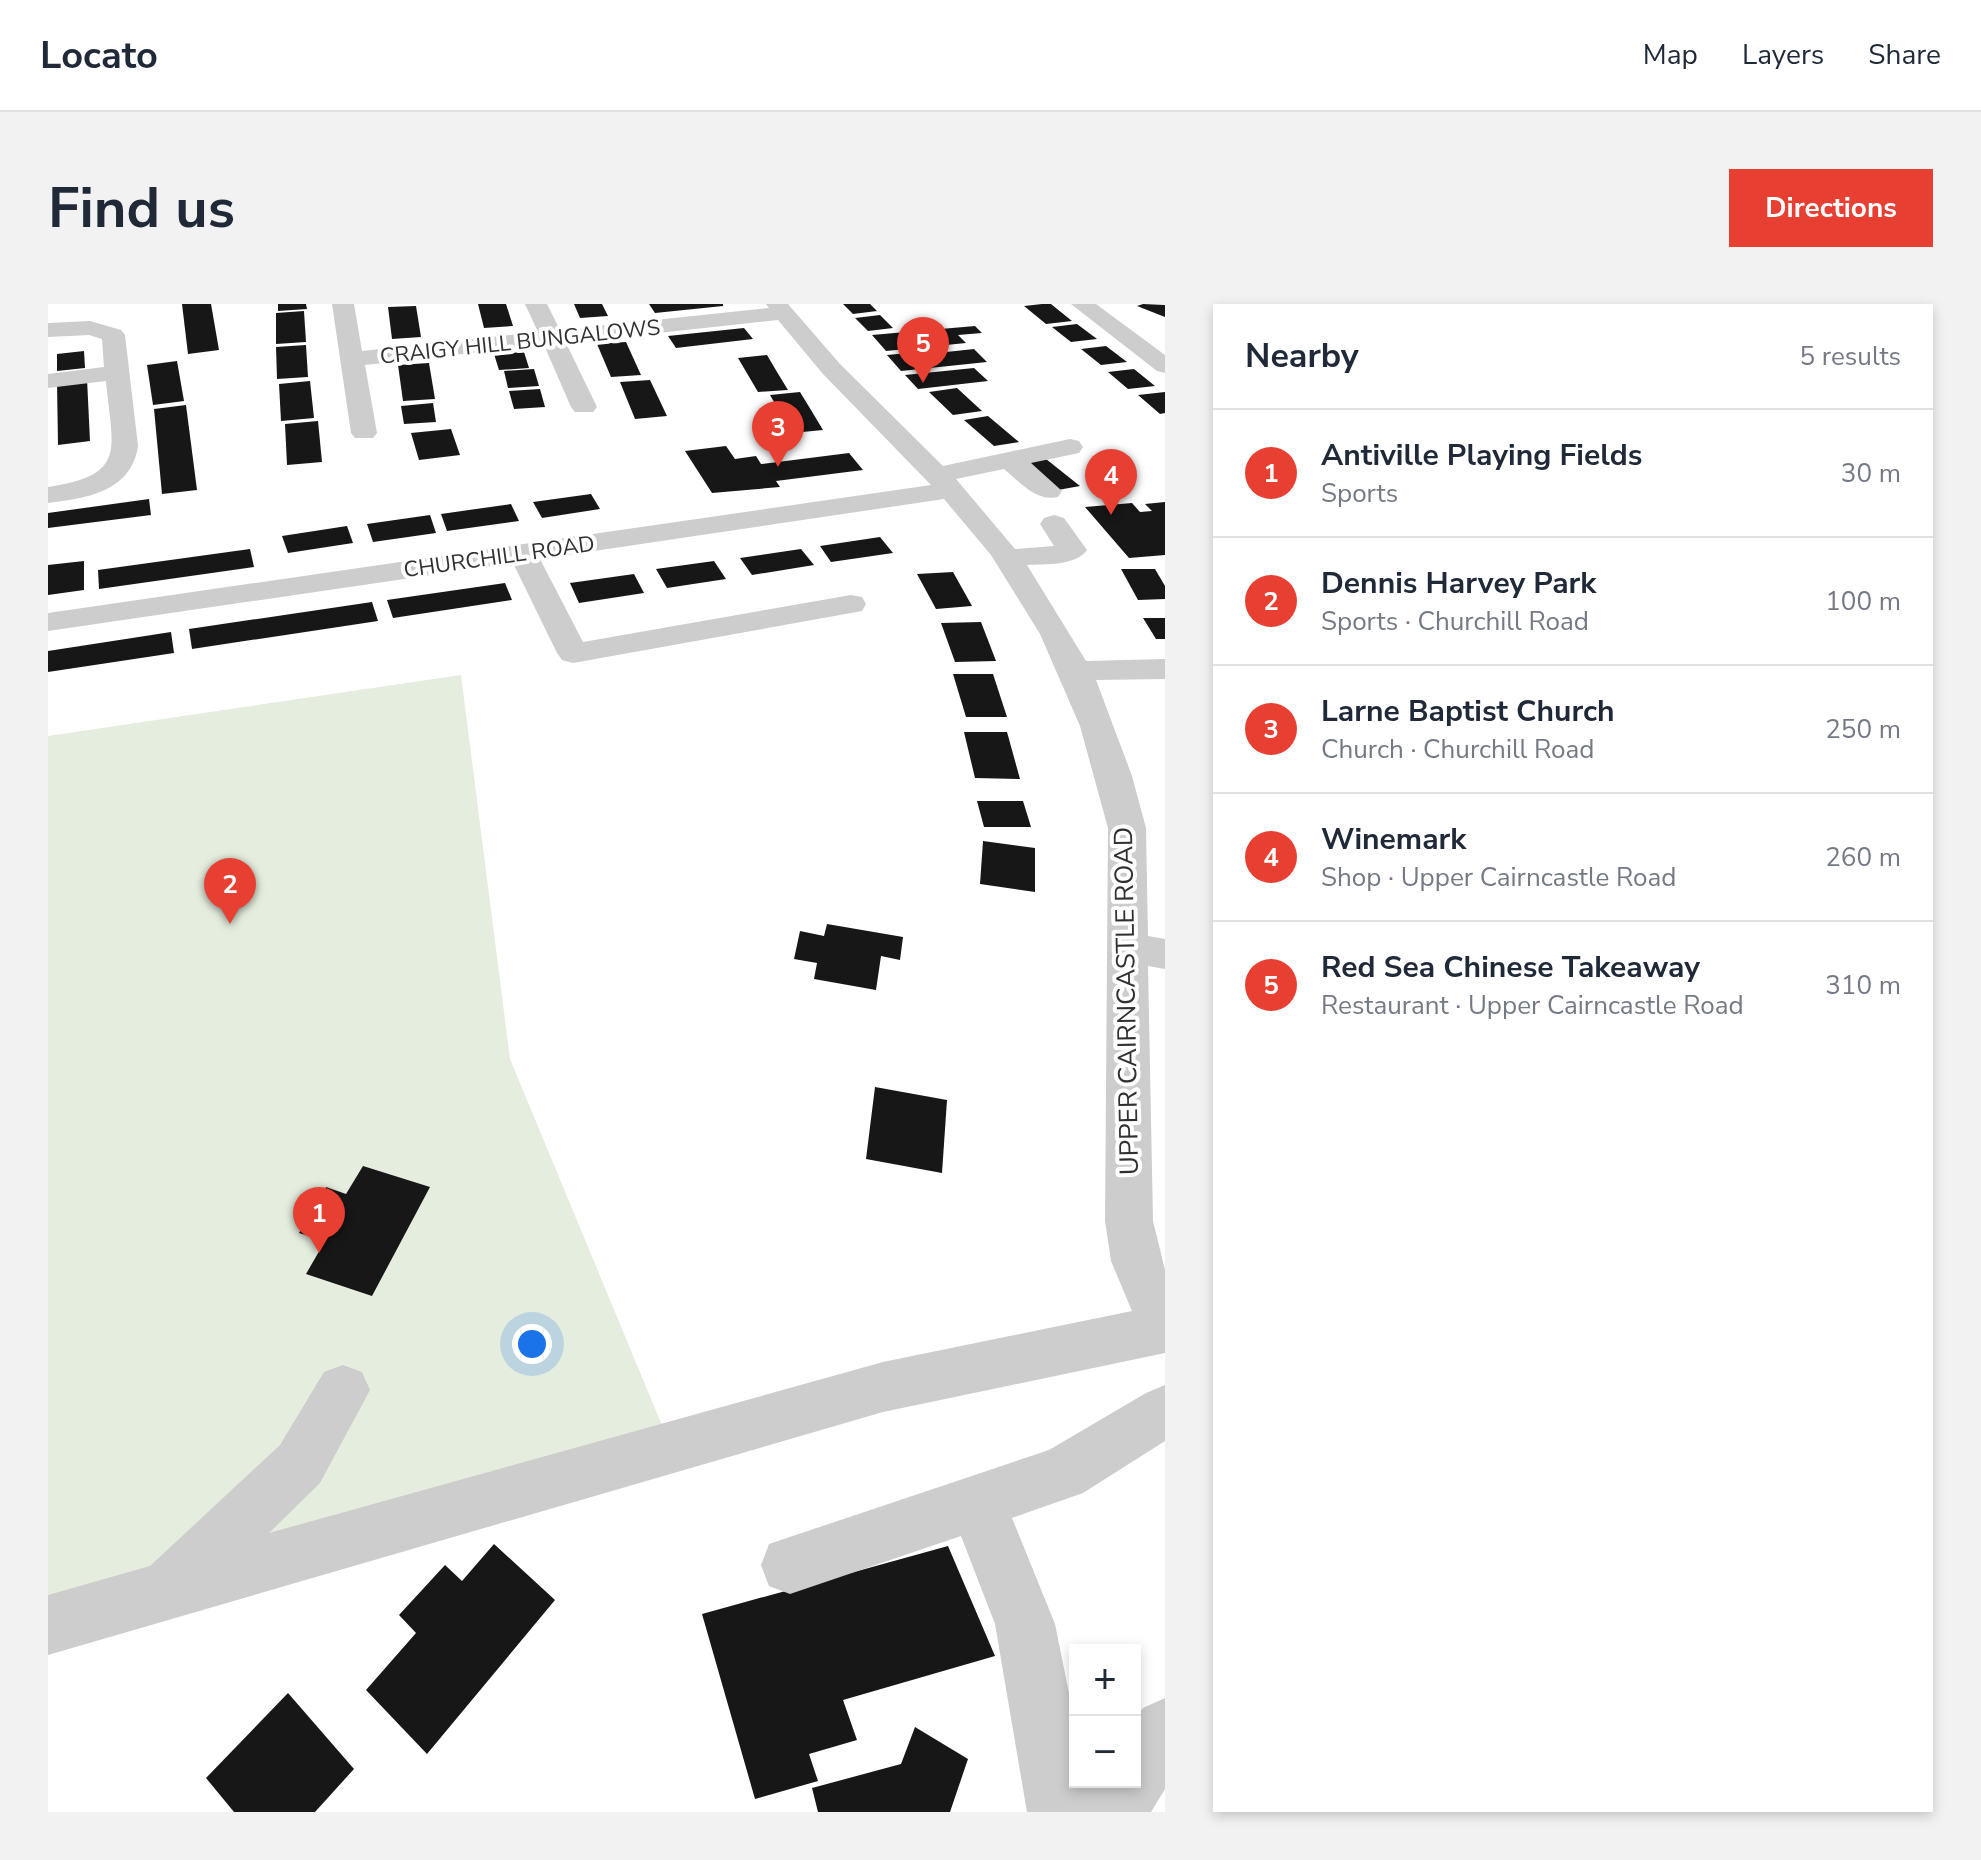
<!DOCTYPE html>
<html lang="en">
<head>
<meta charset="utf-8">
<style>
	:root { --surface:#fff; --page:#f2f2f3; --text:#1f2937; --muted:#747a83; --line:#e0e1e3; --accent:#e73f32 }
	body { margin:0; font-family:"Nunito Sans",sans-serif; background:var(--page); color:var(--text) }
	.controls { position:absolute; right:24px; bottom:24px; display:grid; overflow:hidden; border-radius:0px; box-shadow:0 4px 12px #0003 }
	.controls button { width:72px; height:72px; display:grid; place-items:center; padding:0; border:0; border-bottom:2px solid var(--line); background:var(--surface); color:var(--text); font:40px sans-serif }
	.you { position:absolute; left:484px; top:1040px; width:28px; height:28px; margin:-20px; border:6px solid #fff; border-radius:50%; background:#1a73e8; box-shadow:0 0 0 12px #1a73e833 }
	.badge { display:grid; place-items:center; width:52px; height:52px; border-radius:50%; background:var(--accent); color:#fff; font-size:26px; font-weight:700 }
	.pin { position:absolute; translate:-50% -66px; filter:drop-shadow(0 2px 4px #0008) }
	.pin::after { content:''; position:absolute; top:42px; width:28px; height:24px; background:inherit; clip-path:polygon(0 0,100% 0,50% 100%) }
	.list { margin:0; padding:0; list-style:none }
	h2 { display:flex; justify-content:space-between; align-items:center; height:104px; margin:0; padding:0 32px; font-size:34px }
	h2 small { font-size:26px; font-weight:400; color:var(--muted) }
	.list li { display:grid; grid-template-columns:52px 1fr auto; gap:24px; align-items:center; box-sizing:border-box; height:128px; padding:0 32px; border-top:2px solid var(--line) }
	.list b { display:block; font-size:30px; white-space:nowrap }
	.list p { margin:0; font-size:26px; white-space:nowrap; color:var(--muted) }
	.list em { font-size:26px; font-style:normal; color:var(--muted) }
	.map { position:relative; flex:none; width:1117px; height:1508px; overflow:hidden; border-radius:0px }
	header { display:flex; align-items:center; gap:48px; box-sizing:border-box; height:112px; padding:0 40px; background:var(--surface); border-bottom:2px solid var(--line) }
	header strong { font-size:38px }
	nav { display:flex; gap:44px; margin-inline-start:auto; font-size:28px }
	.intro { display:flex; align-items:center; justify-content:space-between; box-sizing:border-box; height:192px; padding:0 48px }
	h1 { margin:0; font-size:56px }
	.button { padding:20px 36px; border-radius:0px; background:var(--accent); color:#fff; font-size:28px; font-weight:700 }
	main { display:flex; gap:48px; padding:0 48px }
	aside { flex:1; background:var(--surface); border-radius:0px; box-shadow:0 4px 12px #0003 }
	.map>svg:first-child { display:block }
</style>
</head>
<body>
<header>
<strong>Locato</strong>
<nav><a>Map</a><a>Layers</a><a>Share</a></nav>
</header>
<div class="intro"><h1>Find us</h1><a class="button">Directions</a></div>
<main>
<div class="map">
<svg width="1117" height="1508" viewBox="0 0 1117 1508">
	<rect width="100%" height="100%" fill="#fff"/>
	<!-- green -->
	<path fill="#e4edde" d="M413 371 462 755 623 1143 0 1321V432Z"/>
	<!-- building -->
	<g fill="#171717">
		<path d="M134 0H163L171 46 140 50Z"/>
		<path d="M230 0H258L259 5 230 7Z"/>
		<path d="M430 0H458L465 22 436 24Z"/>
		<path d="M526 0H554L560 12 532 14Z"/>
		<path d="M601 0H675V2L607 9Z"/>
		<path d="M795 0H822L829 7 805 10Z"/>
		<path d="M994 0H1003L1024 17 998 20 976 2Z"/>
		<path d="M1095 0 1117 1V13L1089 2Z"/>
		<path d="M368 2 373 33 344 35 340 3Z"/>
		<path d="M256 7 258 38 228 40V9Z"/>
		<path d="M832 11 845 24 820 27 807 14Z"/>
		<path d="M1029 20 1049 35 1023 38 1004 23Z"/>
		<path d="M927 22 934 29 910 31 918 39 838 47 824 31Z"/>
		<path d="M696 24 705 35 628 44 620 32Z"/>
		<path d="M578 38 593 71 563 73 549 40Z"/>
		<path d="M258 41 260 73 229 75 228 43Z"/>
		<path d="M1058 42 1079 58 1053 61 1033 45Z"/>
		<path d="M926 45 939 58 853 67 839 51 880 47 885 52 891 51 889 49Z"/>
		<path d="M36 47 37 64 9 67V50Z"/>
		<path d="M476 48 481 64 451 66 446 50Z"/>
		<path d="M719 51 729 68 740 86 710 88 690 54Z"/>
		<path d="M129 57 136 97 105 101 99 61Z"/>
		<path d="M381 59 387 95 355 97 350 61Z"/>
		<path d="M926 64 940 77 870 85 857 71Z"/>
		<path d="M486 65 491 82 460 84 456 67Z"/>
		<path d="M1086 65 1107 82 1080 85 1060 68Z"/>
		<path d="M39 75 42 137 10 141 9 79Z"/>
		<path d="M602 76 619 112 587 115 572 78Z"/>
		<path d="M262 77 266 114 233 117 231 80Z"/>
		<path d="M909 84 934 107 905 111 881 88Z"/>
		<path d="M492 85 497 103 466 105 461 87Z"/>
		<path d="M752 88 763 106 775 126 744 129 722 91Z"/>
		<path d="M1117 88V109L1112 110 1090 91Z"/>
		<path d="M385 99 388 118 356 120 353 102Z"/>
		<path d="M138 101 149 186 114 190 106 105Z"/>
		<path d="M940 112 971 138 946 142 916 116Z"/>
		<path d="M270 117 274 158 239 161 237 120Z"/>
		<path d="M403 125 412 151 371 156 363 129Z"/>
		<path d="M678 142 687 155 708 152 713 160 801 149 815 166 728 177 732 183 664 189 637 147Z"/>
		<path d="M998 155 1032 182 1010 186 975 159Z"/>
		<path d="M543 190 552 205 494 214 485 198Z"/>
		<path d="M101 195 103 211 0 224V209Z"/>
		<path d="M1117 198V251L1081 254 1037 203 1084 199 1092 208 1104 207 1097 200Z"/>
		<path d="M463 200 471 217 399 227 393 210Z"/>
		<path d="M382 211 388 229 325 238 319 220Z"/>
		<path d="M299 222 305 239 240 249 234 232Z"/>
		<path d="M832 233 845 249 783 258 772 242Z"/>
		<path d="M202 245 206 263 51 285 50 266Z"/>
		<path d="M753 245 766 261 704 271 692 254Z"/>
		<path d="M36 257V286L0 291V261Z"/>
		<path d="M666 257 678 275 619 284 608 265Z"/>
		<path d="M1073 265H1107L1117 282V295L1090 296Z"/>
		<path d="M905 268 924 302 888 305 869 270Z"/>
		<path d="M586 270 596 289 531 299 522 279Z"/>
		<path d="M457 279 464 296 345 314 339 296Z"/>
		<path d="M324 298 330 317 144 345 141 325Z"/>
		<path d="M1095 314H1117V335H1108Z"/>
		<path d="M933 318 948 357 907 358 893 319Z"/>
		<path d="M123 328 126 349 0 368V347Z"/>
		<path d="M905 370H945L959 413H918Z"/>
		<path d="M916 428H959L972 475 927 474Z"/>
		<path d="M929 497H975L983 523H936Z"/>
		<path d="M935 537 987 544V588L932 580Z"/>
		<path d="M779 620 855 633 852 656 833 652 828 686 766 675 769 659 746 655 752 627 776 632Z"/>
		<path d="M827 783 899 796 894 869 818 855Z"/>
		<path d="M315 862 382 883 324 992 258 970 277 937 251 929 278 883 298 890Z"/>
		<path d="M446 1240 507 1296 379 1450 318 1386 368 1329 351 1311 397 1261 414 1277Z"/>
		<path d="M900 1242 947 1352 795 1396 809 1436 761 1450 770 1477 707 1495 654 1310Z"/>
		<path d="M240 1389 306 1465 267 1508H186L158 1474Z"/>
		<path d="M867 1423 920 1455 902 1508H770L764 1484 853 1460Z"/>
	</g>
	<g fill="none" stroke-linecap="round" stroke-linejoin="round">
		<!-- minor -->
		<g fill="#cdcdcd" fill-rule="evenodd">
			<path d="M284 0H306L314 47 490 28 477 0H499L512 26 721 4 718 0H740L792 60 895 162 1022 135 1031 137 1035 143 1031 149 983 159 1014 187 1010 193C988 198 972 178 956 165L908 175 967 245 1006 242 992 220 996 214 1006 211 1016 214 1039 246C1028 262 997 260 979 261L1038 357 1117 355V375L1048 376 1084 472 1098 524 1100 632 1117 635V665L1100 662 1105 917 1117 966V1049L835 1108 0 1351V1291L102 1262 232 1141 276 1068 295 1061 314 1068 322 1086 272 1179 221 1229 835 1058 1084 1007 1063 957 1057 917 1060 524 1032 422 992 330 943 251 896 195 492 255 535 338 803 291 814 293 818 300 814 307 803 309 525 359 514 356 509 349 465 259 0 327V309L883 181 775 70 730 16 518 39 549 103 545 108H527L523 103 496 41 317 61 329 129 325 134H307L303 129Z"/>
			<path d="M1023 0H1048L1117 51V69L1109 67Z"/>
			<path d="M42 17 73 26 77 31 90 142C83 188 39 194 0 199V183C81 171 64 145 58 77L0 84V70L56 63 54 35 41 31 0 33V19Z"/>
			<path d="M1117 1081V1137L1035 1189 964 1214 1007 1320 1027 1419V1478H1039V1481L1043 1478H1087V1415L1095 1404 1117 1394V1485L1103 1508H979L947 1320 913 1232 742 1290 721 1282 713 1261 721 1240 1001 1146 1098 1089Z"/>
		</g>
	</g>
	<g text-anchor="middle" stroke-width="8" stroke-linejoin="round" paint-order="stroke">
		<!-- far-street labels -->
		<g font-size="22" fill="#303030" stroke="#fff">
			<text transform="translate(472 37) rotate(-6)" y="8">CRAIGY HILL BUNGALOWS</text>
			<text transform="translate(451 252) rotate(-8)" y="8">CHURCHILL ROAD</text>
		</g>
		<!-- street labels -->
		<g font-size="26" fill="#303030" stroke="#fff">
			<text transform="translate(1078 697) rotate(-91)" y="9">UPPER CAIRNCASTLE ROAD</text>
		</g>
	</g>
</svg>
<div class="controls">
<button>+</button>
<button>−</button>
</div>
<div class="you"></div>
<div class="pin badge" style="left:271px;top:949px">1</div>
<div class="pin badge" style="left:182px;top:620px">2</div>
<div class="pin badge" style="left:730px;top:163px">3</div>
<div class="pin badge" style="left:1063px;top:211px">4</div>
<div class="pin badge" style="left:875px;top:79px">5</div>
</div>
<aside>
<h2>Nearby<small>5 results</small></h2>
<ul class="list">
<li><span class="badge">1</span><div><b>Antiville Playing Fields</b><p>Sports</p></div><em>30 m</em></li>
<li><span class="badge">2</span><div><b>Dennis Harvey Park</b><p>Sports · Churchill Road</p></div><em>100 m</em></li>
<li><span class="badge">3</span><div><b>Larne Baptist Church</b><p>Church · Churchill Road</p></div><em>250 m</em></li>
<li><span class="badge">4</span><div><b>Winemark</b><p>Shop · Upper Cairncastle Road</p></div><em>260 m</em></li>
<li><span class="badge">5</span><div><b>Red Sea Chinese Takeaway</b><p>Restaurant · Upper Cairncastle Road</p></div><em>310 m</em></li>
</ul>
</aside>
</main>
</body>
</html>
